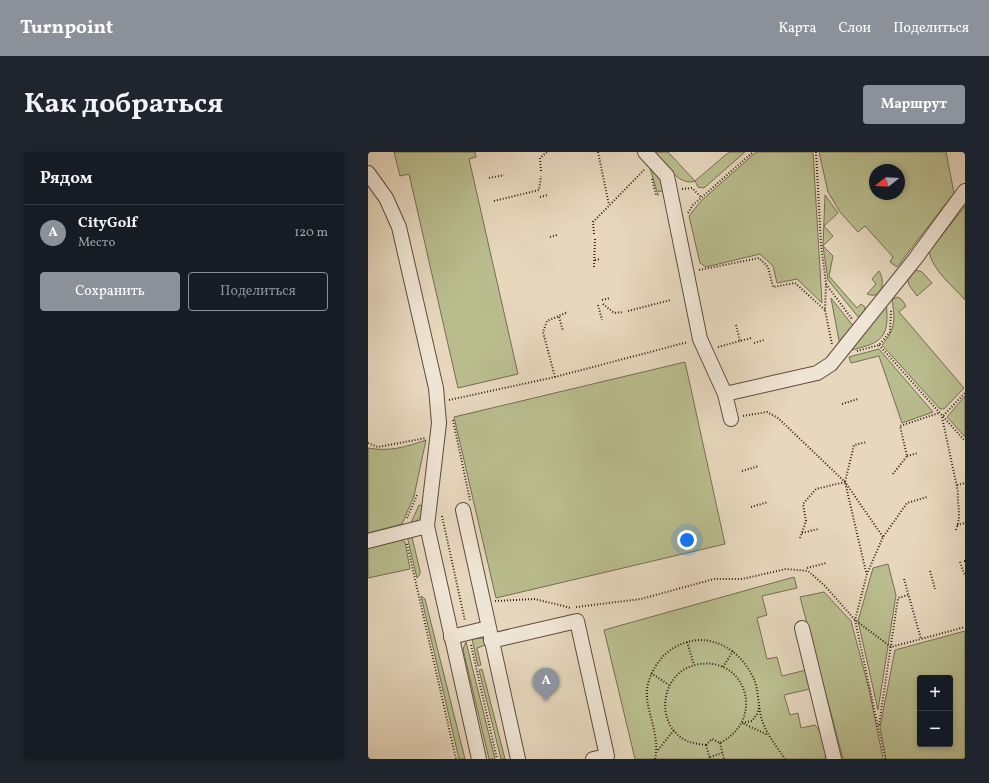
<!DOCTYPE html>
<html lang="ru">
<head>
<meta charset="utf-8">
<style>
	:root { --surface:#171b24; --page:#20242c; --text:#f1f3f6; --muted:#9ea1a6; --line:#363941; --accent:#8c9099 }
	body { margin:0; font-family:Vollkorn,serif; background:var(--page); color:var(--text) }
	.controls { position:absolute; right:12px; bottom:12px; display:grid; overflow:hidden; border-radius:4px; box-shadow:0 2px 6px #0003 }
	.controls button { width:36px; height:36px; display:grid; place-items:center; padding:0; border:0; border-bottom:1px solid var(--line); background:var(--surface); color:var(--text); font:20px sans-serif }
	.compass { position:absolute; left:501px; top:12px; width:36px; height:36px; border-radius:50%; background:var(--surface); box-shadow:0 2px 6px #0003; rotate:252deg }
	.you { position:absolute; left:319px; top:388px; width:14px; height:14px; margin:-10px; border:3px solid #fff; border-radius:50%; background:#1a73e8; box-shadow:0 0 0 6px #1a73e833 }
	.badge { display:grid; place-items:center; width:26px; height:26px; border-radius:50%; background:var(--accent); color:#fff; font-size:13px; font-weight:700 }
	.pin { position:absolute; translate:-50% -33px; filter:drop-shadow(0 1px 2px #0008) }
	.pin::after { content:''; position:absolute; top:21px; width:14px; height:12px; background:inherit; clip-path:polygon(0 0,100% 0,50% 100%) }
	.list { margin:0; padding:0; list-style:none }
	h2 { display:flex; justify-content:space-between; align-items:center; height:52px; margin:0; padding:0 16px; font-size:17px }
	h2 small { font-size:13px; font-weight:400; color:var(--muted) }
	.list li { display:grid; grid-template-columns:26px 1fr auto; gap:12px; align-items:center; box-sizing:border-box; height:56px; padding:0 16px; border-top:1px solid var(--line) }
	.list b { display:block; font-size:15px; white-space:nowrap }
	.list p { margin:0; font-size:13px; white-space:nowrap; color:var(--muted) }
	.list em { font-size:13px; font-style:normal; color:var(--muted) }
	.actions { display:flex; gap:8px; padding:12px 16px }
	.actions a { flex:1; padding:9px 0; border:1px solid var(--accent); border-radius:4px; text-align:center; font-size:14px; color:var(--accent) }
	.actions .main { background:var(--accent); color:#fff }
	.map { position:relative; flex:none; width:597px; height:607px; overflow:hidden; border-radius:4px }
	header { display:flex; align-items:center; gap:24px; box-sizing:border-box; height:56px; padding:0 20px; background:var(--accent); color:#fff }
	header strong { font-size:19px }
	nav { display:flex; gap:22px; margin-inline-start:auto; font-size:14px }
	.intro { display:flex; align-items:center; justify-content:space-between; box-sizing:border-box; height:96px; padding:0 24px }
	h1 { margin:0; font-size:28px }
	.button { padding:10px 18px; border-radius:4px; background:var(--accent); color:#fff; font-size:14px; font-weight:700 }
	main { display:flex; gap:24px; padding:0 24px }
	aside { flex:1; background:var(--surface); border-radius:4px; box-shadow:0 2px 6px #0003 }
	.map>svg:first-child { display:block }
</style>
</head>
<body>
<header>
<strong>Turnpoint</strong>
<nav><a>Карта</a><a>Слои</a><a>Поделиться</a></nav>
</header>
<div class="intro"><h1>Как добраться</h1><a class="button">Маршрут</a></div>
<main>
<aside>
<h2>Рядом<small></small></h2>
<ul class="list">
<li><span class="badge">A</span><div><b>CityGolf</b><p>Место</p></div><em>120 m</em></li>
</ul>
<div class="actions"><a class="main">Сохранить</a><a>Поделиться</a></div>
</aside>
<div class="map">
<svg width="597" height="607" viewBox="0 0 597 607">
	<rect width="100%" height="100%" fill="#e6d7bd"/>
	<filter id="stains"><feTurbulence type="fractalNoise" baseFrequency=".005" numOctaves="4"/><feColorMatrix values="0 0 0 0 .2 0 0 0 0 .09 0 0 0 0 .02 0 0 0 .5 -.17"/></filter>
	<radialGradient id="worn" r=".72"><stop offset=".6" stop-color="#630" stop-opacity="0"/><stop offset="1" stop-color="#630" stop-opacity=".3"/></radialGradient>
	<!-- green -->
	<g fill="#b9bd8e" stroke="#766e52" fill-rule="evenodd">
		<path d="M26 0H107L108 5 101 7 150 222 90 236 41 22 32 24Z"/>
		<path d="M287 0H300L327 29 361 0H377L336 36 330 35 327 29C311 35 297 11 287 0Z"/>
		<path d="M388 0H445L454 151 429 127 409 131 405 114 392 102 338 115 332 111 321 64 332 50Z"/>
		<path d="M451 0H578L586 41 529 115 522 110 525 105 497 74 490 80 472 60 460 40ZM507 18H531V42H507Z"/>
		<path d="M282 16 295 28 299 38 289 40Z"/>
		<path d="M457 43 470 61 456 74 465 84 455 94 465 104 461 124 489 156 493 152 497 155 496 162 491 166 460 128 455 94Z"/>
		<path d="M597 54V148C584 133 566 120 561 100Z"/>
		<path d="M548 118 554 120 564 131 549 144 541 133 540 128Z"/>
		<path d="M511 119C518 130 514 148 499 142L508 132 504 127Z"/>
		<path d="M530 145 534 148 538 154 531 160 596 236 576 257H572L514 193C528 176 527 168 524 147Z"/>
		<path d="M463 146 486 175 472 194Z"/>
		<path d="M518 150C523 191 510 191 476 200Z"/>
		<path d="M511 197 565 260 534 271 511 204 483 211 481 205Z"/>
		<path d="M317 210 357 392 128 446 86 265Z"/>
		<path d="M597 244V285L579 265Z"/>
		<path d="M58 288 46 344 34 372 0 381V296C21 300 38 295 58 288Z"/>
		<path d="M51 353 56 354C55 364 51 368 42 373Z"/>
		<path d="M39 384 44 385 52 419V422L49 426Z"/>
		<path d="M31 386 37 390 42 417 0 426V393Z"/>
		<path d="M520 412 528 443 510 558 490 469 505 416Z"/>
		<path d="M426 425 429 436 394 444 399 463 389 466 399 507 409 505 414 524 438 518 442 537 416 543 422 563 430 561 433 576 447 573C455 583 460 594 457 607H267L236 478Z"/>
		<path d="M456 440 483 469 501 537 515 607H475L432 445Z"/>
		<path d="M53 444 57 447 97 607H91Z"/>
		<path d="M597 479V607H518L512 575 527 498ZM552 526H582V592H552Z"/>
		<path d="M114 486 120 492 109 496 113 513 110 514 104 487Z"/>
		<path d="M98 490 127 607H121L95 497Z"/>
		<path d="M114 517 137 607H133L111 518Z"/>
	</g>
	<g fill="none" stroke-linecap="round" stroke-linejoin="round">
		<!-- minor casing -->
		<g stroke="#604c3f" stroke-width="16">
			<g id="minor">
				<path d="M277 0 299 24 332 187 357 242 363 267"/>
				<path d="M0 21 18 46 31 75 68 236 71 271 59 374 111 607"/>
				<path d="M357 242 449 221 463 212 547 107 597 39"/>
				<path d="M95 358 150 607"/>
				<path d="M0 389 59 374"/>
				<path d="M434 476 466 607"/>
				<path d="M83 485 120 476"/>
				<path d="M123 489 209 469 239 604 225 607"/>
			</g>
		</g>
		<!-- path -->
		<g stroke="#341e15" stroke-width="2" stroke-dasharray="1 2" stroke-linecap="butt">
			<path d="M230 0 241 53"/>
			<path d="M448 0 453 92 458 131 457 158 464 192"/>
			<path d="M173 19 172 6 179 0"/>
			<path d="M121 26 136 23"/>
			<path d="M284 27 288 43 291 42"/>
			<path d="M314 37 324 36 333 45"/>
			<path d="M172 45 180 43"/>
			<path d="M126 49 171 38 173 24"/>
			<path d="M320 61 325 53 385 0"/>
			<path d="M226 82 225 70 277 17"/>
			<path d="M182 85 189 83"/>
			<path d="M227 108 233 107"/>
			<path d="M226 115 227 87"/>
			<path d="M331 118 391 106 400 115 405 135 427 131 457 158"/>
			<path d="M458 132 484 167"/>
			<path d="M234 148 242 146"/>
			<path d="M235 152 246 161 255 160"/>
			<path d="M230 153 234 168"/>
			<path d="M260 159 303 148"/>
			<path d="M191 165 195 179"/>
			<path d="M368 173 372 189"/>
			<path d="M386 191 396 188"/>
			<path d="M511 193 597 289"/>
			<path d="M350 195 383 186"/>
			<path d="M489 199 511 193 522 180 523 158"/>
			<path d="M187 225 175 180 179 169 200 160"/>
			<path d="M81 248 187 225 320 190"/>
			<path d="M474 252 490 247"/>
			<path d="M375 264 399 260 410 266 477 330 515 385"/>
			<path d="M85 268 102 348"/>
			<path d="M0 291 10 295 58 286"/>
			<path d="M539 304 550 301"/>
			<path d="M374 319 391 314"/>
			<path d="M525 322 539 304 532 274 571 261"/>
			<path d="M589 333 597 331"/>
			<path d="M383 355 400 350"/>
			<path d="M74 364 97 469"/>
			<path d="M39 366 49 343"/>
			<path d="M589 373 597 371"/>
			<path d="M588 378C594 361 589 356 590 340L574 265 597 241"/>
			<path d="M434 381 450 377"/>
			<path d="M432 386 438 369 435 352 448 337 477 330"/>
			<path d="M39 392 88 607"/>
			<path d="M596 409H597"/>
			<path d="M592 410 597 424"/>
			<path d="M439 416 458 411"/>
			<path d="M562 419 567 437"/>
			<path d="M498 420 477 330 486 293 499 290"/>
			<path d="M536 427 553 487 597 475"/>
			<path d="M127 449 167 447 203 456"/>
			<path d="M208 455 273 447 346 427H374L418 417 440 419 457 434 487 468 523 495 553 487"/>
			<path d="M319 490 326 513"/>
			<path d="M103 493 129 607"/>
			<path d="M355 515 365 499"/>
			<path d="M283 521 301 533"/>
			<path d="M391 556 389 562 384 569 374 571 400 583"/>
			<path d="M511 573 530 446 540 443"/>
			<path d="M352 591 356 607"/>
			<path d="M338 593C330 592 322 591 315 587 286 568 294 521 327 513 376 501 400 566 352 591"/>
			<path d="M338 593 344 587 352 591"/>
			<path d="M338 593 342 607"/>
			<path d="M290 598 306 578"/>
			<path d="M342 605 354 601"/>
			<path d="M287 607C293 580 274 554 280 532 285 513 298 497 316 491 344 481 371 498 384 523 392 537 389 556 395 571 400 584 409 595 417 607"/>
			<path d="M517 607 487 468 499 422 515 385 539 351 559 345"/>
		</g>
		<!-- minor -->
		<use href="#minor" stroke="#efe5d4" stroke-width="14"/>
	</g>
	<rect width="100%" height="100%" filter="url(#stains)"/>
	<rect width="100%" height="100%" fill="url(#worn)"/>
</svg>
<div class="controls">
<button>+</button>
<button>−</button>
</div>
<svg class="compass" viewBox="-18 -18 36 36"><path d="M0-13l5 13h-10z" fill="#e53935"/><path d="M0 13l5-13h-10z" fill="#9ea1a6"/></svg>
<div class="you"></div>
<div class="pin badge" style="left:178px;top:549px">A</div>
</div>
</main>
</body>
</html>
